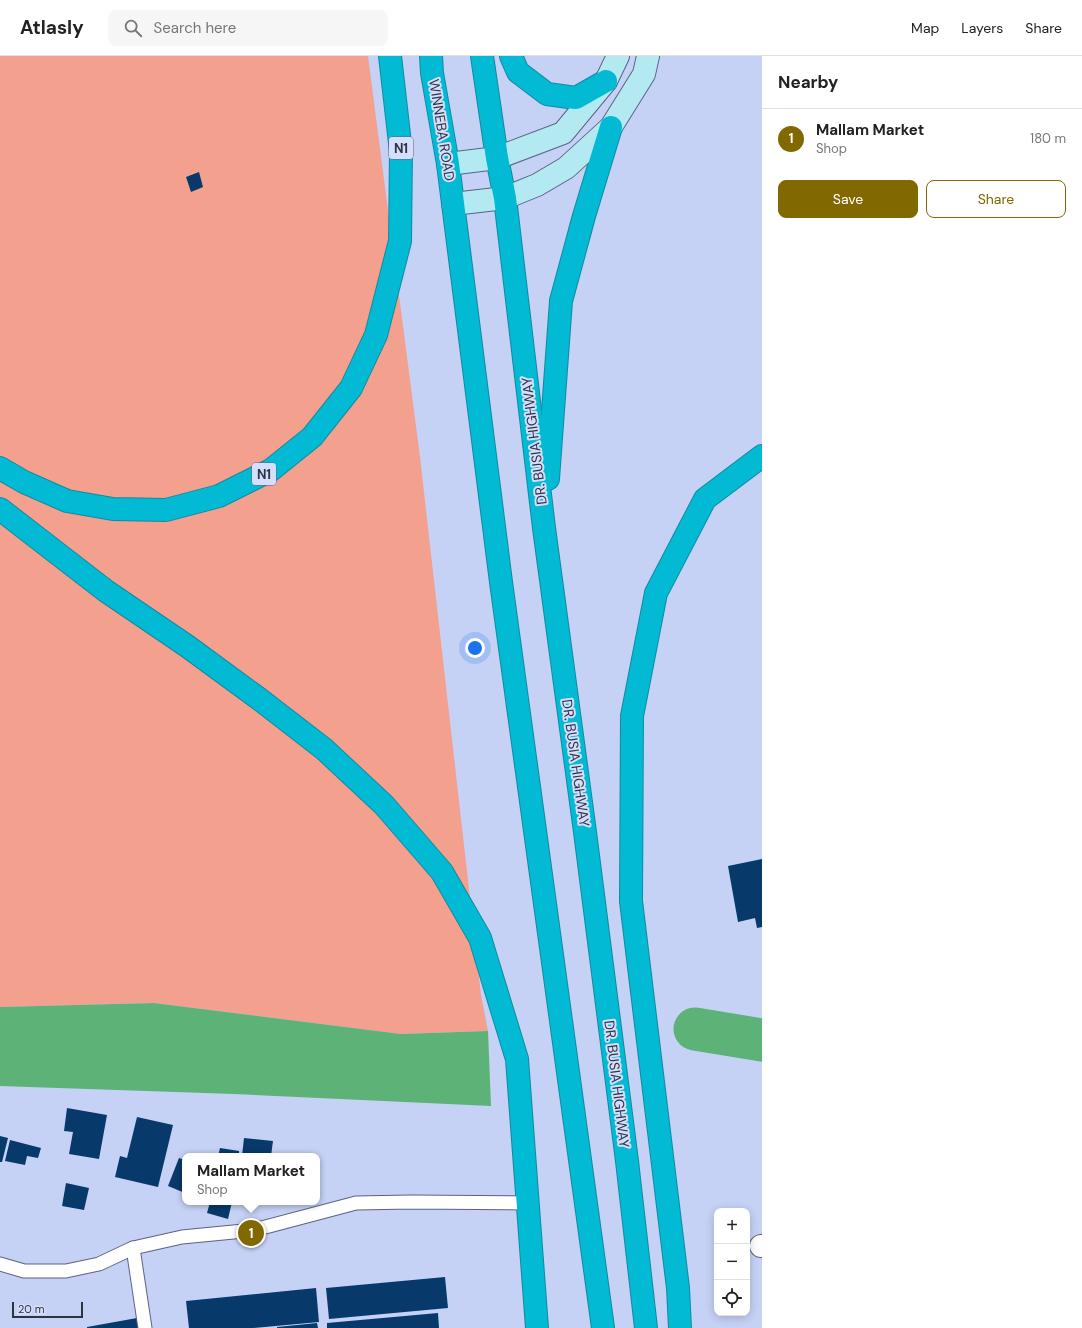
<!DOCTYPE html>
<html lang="en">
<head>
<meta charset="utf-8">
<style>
	:root { --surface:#fff; --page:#f6f6f6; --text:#222; --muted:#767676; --line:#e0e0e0; --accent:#816800 }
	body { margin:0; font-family:"DM Sans",sans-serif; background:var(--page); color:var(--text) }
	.controls { position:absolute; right:12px; bottom:12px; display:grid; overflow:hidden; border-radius:8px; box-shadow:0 2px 10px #0003 }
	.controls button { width:36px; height:36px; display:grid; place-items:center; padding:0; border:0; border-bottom:1px solid var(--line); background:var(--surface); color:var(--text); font:20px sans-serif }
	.scale { position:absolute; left:12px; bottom:10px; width:71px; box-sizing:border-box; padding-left:4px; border:2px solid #2e3341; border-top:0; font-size:11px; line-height:14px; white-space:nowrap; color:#2e3341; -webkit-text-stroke:3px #d5defc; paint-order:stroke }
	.you { position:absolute; left:475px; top:592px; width:14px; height:14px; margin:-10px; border:3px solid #fff; border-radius:50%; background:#1a73e8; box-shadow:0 0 0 6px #1a73e833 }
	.badge { display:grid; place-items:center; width:26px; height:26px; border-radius:50%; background:var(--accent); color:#fff; font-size:13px; font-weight:700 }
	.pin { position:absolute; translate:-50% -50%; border:2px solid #fff; box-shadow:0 1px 4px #0006 }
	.popup { position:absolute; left:182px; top:1097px; width:138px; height:52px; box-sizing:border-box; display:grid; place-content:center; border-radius:8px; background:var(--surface); filter:drop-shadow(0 1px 3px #0005); font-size:13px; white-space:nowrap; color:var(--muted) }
	.popup b { font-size:15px; color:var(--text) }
	.popup::after { content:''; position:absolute; left:50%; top:100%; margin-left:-8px; border:8px solid transparent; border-top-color:var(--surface) }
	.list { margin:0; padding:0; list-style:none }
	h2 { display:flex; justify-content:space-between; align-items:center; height:52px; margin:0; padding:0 16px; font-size:17px }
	h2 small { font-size:13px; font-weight:400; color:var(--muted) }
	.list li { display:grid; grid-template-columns:26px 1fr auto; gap:12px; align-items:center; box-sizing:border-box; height:60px; padding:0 16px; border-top:1px solid var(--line) }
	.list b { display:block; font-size:15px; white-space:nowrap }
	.list p { margin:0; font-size:13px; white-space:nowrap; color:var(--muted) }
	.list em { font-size:13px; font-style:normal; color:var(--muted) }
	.actions { display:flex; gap:8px; padding:12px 16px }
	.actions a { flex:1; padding:9px 0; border:1px solid var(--accent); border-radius:8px; text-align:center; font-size:14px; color:var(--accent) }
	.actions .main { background:var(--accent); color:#fff }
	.icon { flex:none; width:22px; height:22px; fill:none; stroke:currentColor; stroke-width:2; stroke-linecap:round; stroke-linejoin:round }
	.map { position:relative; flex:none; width:762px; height:1272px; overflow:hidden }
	header { display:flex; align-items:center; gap:24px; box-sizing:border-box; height:56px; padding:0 20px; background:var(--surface); border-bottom:1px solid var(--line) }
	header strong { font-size:19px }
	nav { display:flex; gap:22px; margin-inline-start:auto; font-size:14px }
	.search { width:280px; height:36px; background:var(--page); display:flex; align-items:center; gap:10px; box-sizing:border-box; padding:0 14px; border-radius:8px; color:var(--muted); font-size:15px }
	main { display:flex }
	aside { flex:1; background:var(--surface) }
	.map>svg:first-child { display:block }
</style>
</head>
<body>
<header>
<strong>Atlasly</strong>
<div class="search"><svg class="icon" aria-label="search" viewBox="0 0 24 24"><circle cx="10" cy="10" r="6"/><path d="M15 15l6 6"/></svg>Search here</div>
<nav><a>Map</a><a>Layers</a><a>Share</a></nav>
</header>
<main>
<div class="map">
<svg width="762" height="1272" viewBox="0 0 762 1272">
	<rect width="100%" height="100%" fill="#c6d1f6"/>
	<!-- green -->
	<path fill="#f3a08f" d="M0 0H368L420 401 481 939 488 975 401 978 154 947 0 951Z"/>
	<!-- water -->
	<path fill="#5db277" d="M154 947 401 978 488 975 491 1050 234 1038 0 1030V951Z"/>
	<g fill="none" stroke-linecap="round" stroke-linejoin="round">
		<!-- river -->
		<path stroke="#5db277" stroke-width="43" d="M695 973 762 984"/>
	</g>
	<!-- building -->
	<g fill="#073a6a">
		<path d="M199 116 203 131 191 136 186 121Z"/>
		<path d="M762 803V871L757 872 755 862 738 866 728 810Z"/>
		<path d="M67 1052 107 1059 99 1103 69 1098 73 1076 64 1075Z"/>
		<path d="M137 1061 173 1069 158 1131 115 1121 120 1100 127 1102Z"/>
		<path d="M0 1080 8 1082 2 1106H0Z"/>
		<path d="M244 1082 273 1085 271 1100H242Z"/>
		<path d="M10 1084 41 1092 38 1102 27 1100 25 1109 5 1105Z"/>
		<path d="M220 1092 239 1095V1100H218Z"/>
		<path d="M179 1102 185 1104V1137L168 1130Z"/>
		<path d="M66 1127 89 1132 84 1154 62 1150Z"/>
		<path d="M210 1146H232L228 1163 207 1157Z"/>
		<path d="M445 1221 448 1252 329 1263 326 1232Z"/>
		<path d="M316 1232 319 1266 253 1272H189L186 1245Z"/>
		<path d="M438 1257 439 1272H327V1267Z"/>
		<path d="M137 1262 138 1272H87V1271Z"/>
		<path d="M317 1267 318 1272H277V1271Z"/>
	</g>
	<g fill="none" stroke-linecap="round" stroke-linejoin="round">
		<!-- lane casing -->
		<g stroke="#5a6383" stroke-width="15">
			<g id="lane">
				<path d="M133 1192 145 1272"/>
				<path d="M0 1208 24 1215H66L99 1208 133 1192 182 1181 254 1174 356 1147 411 1146 528 1147"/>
			</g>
		</g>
		<!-- street casing -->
		<g stroke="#5a6383" stroke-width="24">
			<path id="street" d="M761 1190H762"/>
		</g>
		<!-- secondary casing -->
		<g stroke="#5a6383" stroke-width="24">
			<g id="secondary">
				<path d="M448 108 497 102 563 77 606 25 618 0"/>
				<path d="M453 148 505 142 537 129 566 112 611 71 644 18 648 0"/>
			</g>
		</g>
		<!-- highway casing -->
		<g stroke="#118ba0" stroke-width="24">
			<g id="highway">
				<path d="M431 0 432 17 448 108 501 526 603 1272"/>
				<path d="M482 0 497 102 505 142 544 472 585 776 627 1105 646 1272"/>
				<path d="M511 0 518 16 547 38 576 42 606 25"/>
				<path d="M0 412 24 426 67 445 113 453 166 454 219 440 271 414 312 381 351 332 376 279 400 185 401 96 390 0"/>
				<path d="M548 423 561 245 584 160 611 71"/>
				<path d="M0 453 106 535 187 590 258 642 324 693 384 749 442 816 480 882 517 1003 537 1272"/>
				<path d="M680 1272 678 1232 631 845 632 660 656 537 705 443 762 400"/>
			</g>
		</g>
		<!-- lane -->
		<use href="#lane" stroke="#fff" stroke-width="13"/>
		<!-- street -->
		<use href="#street" stroke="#fff" stroke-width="22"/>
		<!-- secondary -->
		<use href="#secondary" stroke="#b3eaf2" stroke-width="22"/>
		<!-- highway -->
		<use href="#highway" stroke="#02bad3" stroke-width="22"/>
	</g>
	<g text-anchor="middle" stroke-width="4" stroke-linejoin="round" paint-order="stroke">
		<!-- shield labels -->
		<g fill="#d5defc" stroke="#606679" stroke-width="1">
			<rect x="389" y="81" width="24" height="22" rx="3"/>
			<rect x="252" y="407" width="24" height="22" rx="3"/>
		</g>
		<g font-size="13" font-weight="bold" fill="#2e3341">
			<text x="401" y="97">N1</text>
			<text x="264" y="423">N1</text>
		</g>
		<!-- street labels -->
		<g font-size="14" fill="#2e3341" stroke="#d5defc">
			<text transform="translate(442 74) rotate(81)" y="5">WINNEBA ROAD</text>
			<text transform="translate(534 385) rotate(-97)" y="5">DR. BUSIA HIGHWAY</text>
			<text transform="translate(576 707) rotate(82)" y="5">DR. BUSIA HIGHWAY</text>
			<text transform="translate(617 1028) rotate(83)" y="5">DR. BUSIA HIGHWAY</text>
		</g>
	</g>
</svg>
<div class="controls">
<button>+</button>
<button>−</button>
<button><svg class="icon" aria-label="locate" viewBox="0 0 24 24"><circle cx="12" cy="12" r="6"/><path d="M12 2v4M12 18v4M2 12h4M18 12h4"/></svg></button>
</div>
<div class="scale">20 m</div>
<div class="you"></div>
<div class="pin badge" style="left:251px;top:1177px">1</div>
<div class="popup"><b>Mallam Market</b>Shop</div>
</div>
<aside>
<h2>Nearby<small></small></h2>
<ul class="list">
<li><span class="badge">1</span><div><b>Mallam Market</b><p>Shop</p></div><em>180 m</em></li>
</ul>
<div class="actions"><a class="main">Save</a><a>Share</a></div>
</aside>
</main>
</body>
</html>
